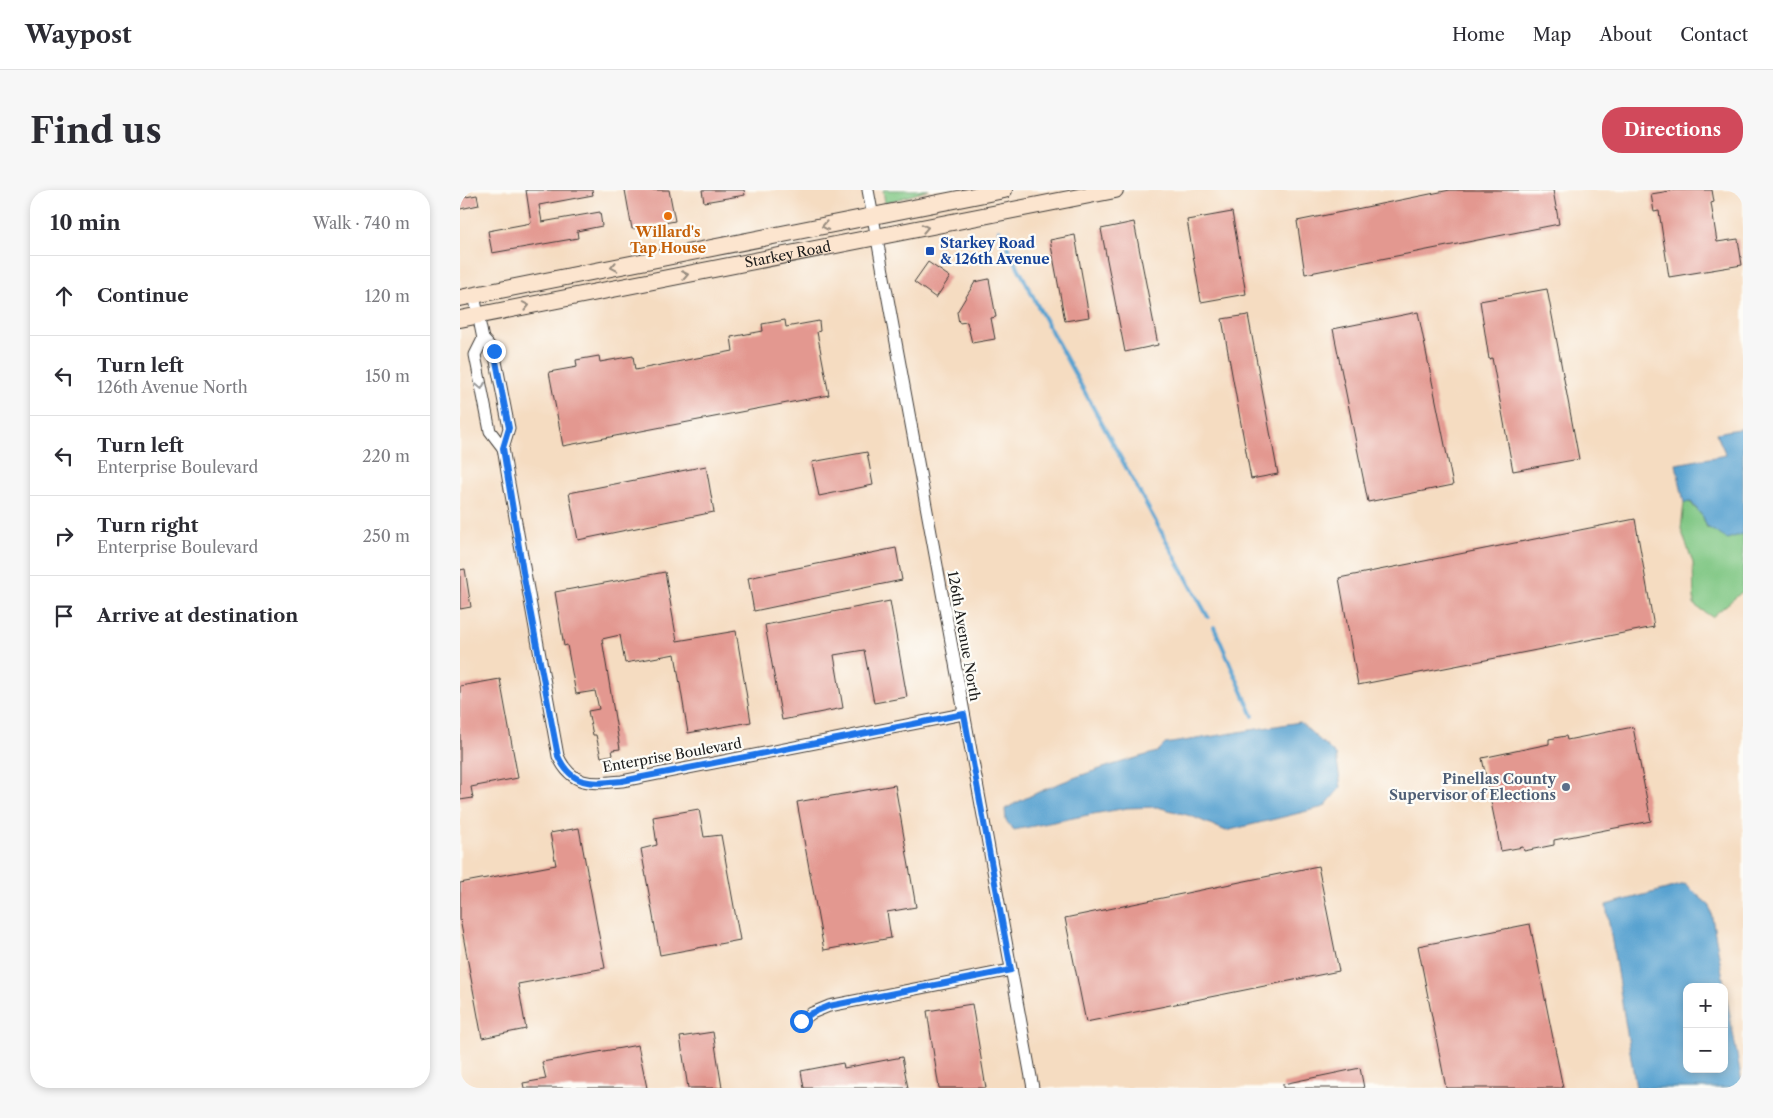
<!DOCTYPE html>
<html lang="en">
<head>
<meta charset="utf-8">
<style>
	:root { --surface:#fff; --page:#f7f7f7; --text:#2b2b33; --muted:#7c7c81; --line:#e1e1e2; --accent:#d1495b }
	body { margin:0; font-family:"Libre Caslon Text",serif; background:var(--page); color:var(--text) }
	.controls { position:absolute; right:15px; bottom:15px; display:grid; overflow:hidden; border-radius:10px; box-shadow:0 2px 8px #0003 }
	.controls button { width:45px; height:45px; display:grid; place-items:center; padding:0; border:0; border-bottom:1px solid var(--line); background:var(--surface); color:var(--text); font:25px sans-serif }
	.stop { position:absolute; width:15px; height:15px; margin:-11px; border:4px solid #1a73e8; border-radius:50%; background:#fff }
	.stop.end { background:#1a73e8; border-color:#fff; box-shadow:0 1px 5px #0008 }
	.list { margin:0; padding:0; list-style:none }
	h2 { display:flex; justify-content:space-between; align-items:center; height:65px; margin:0; padding:0 20px; font-size:21px }
	h2 small { font-size:16px; font-weight:400; color:var(--muted) }
	.list li { display:grid; grid-template-columns:32px 1fr auto; gap:15px; align-items:center; box-sizing:border-box; height:80px; padding:0 20px; border-top:1px solid var(--line) }
	.list b { display:block; font-size:19px; white-space:nowrap }
	.list p { margin:0; font-size:16px; white-space:nowrap; color:var(--muted) }
	.list em { font-size:16px; font-style:normal; color:var(--muted) }
	.icon { flex:none; width:28px; height:28px; fill:none; stroke:currentColor; stroke-width:2; stroke-linecap:round; stroke-linejoin:round }
	.map { position:relative; flex:none; width:1283px; height:898px; overflow:hidden; border-radius:20px }
	header { display:flex; align-items:center; gap:30px; box-sizing:border-box; height:70px; padding:0 25px; background:var(--surface); border-bottom:1px solid var(--line) }
	header strong { font-size:24px }
	nav { display:flex; gap:28px; margin-inline-start:auto; font-size:18px }
	.intro { display:flex; align-items:center; justify-content:space-between; box-sizing:border-box; height:120px; padding:0 30px }
	h1 { margin:0; font-size:35px }
	.button { padding:12px 22px; border-radius:20px; background:var(--accent); color:#fff; font-size:18px; font-weight:700 }
	main { display:flex; gap:30px; padding:0 30px }
	aside { flex:1; background:var(--surface); border-radius:20px; box-shadow:0 2px 8px #0003 }
	.map>svg:first-child { display:block }
</style>
</head>
<body>
<header>
<strong>Waypost</strong>
<nav><a>Home</a><a>Map</a><a>About</a><a>Contact</a></nav>
</header>
<div class="intro"><h1>Find us</h1><a class="button">Directions</a></div>
<main>
<aside>
<h2>10 min<small>Walk · 740 m</small></h2>
<ul class="list">
<li><svg class="icon" aria-label="ahead" viewBox="0 0 24 24"><path d="M12 20V5M6 11l6-6 6 6"/></svg><div><b>Continue</b></div><em>120 m</em></li>
<li><svg class="icon" aria-label="left" viewBox="0 0 24 24"><path d="M17 20v-9H6M10 6l-5 5 5 5"/></svg><div><b>Turn left</b><p>126th Avenue North</p></div><em>150 m</em></li>
<li><svg class="icon" aria-label="left" viewBox="0 0 24 24"><path d="M17 20v-9H6M10 6l-5 5 5 5"/></svg><div><b>Turn left</b><p>Enterprise Boulevard</p></div><em>220 m</em></li>
<li><svg class="icon" aria-label="right" viewBox="0 0 24 24"><path d="M7 20v-9h11M14 6l5 5-5 5"/></svg><div><b>Turn right</b><p>Enterprise Boulevard</p></div><em>250 m</em></li>
<li><svg class="icon" aria-label="arrive" viewBox="0 0 24 24"><path d="M6 21V4h12l-3 4 3 4H6"/></svg><div><b>Arrive at destination</b></div></li>
</ul>
</aside>
<div class="map">
<svg width="1283" height="898" viewBox="0 0 1283 898">
	<rect width="100%" height="100%" fill="#fdfcf7"/>
	<filter id="ink" filterUnits="userSpaceOnUse"><feTurbulence type="fractalNoise" baseFrequency=".02" numOctaves="2"/><feDisplacementMap in="SourceGraphic" scale="10" xChannelSelector="R" yChannelSelector="G"/><feConvolveMatrix kernelMatrix="1 2 1 2 8 2 1 2 1" color-interpolation-filters="sRGB"/></filter>
	<filter id="wash" filterUnits="userSpaceOnUse"><feTurbulence type="fractalNoise" baseFrequency=".0096" numOctaves="4" result="noise"/><feDisplacementMap in="SourceGraphic" scale="20" xChannelSelector="R" yChannelSelector="G"/><feGaussianBlur stdDeviation="1.12" result="paint"/><feColorMatrix in="noise" values="0 0 0 0 0 0 0 0 0 0 0 0 0 0 0 0 0 1.4 0 .05"/><feComposite in="paint" operator="in"/></filter>
	<g filter="url(#wash)">
		<rect width="100%" height="100%" fill="#f5dcc1"/>
		<!-- green -->
		<g fill="#7ec682" stroke="#4d714f">
			<path d="M423 0H469L425 13Z"/>
			<path d="M1230 312 1243 327 1247 338 1283 344V401L1252 427 1234 415 1233 373 1221 339 1224 313Z"/>
		</g>
		<!-- water -->
		<g fill="#59a2d0" stroke="#3a5f76" fill-rule="evenodd">
			<path d="M1278 239H1283V344L1267 349 1247 337 1243 327 1231 312 1224 313 1216 274 1266 265 1256 243Z"/>
			<path d="M840 532 876 565 881 597 864 617 766 641 731 626 697 617 667 618 633 624 554 640 546 631 545 619C593 592 644 577 697 562L705 554Z"/>
			<path d="M1225 694 1250 716 1283 898H1176L1146 715ZM1227 797H1264V879H1227Z"/>
		</g>
		<g fill="none" stroke-linecap="round" stroke-linejoin="round">
			<!-- stream -->
			<g stroke="#59a2d0" stroke-width="4">
				<path d="M539 40 583 126 748 427"/>
				<path d="M754 437 793 526"/>
			</g>
		</g>
		<g id="blocks">
			<!-- building -->
			<g fill="#e39890">
				<path d="M66 0H132L133 5 79 15 82 32 140 22 142 36 117 41 118 48 32 63 28 41 71 33Z"/>
				<path d="M165 0H209L215 31 172 39Z"/>
				<path d="M242 0H284L285 5 244 12Z"/>
				<path d="M990 0H1093L1099 34 845 84 837 31Z"/>
				<path d="M1216 0H1252L1254 12 1251 13 1257 52 1278 49 1282 75 1209 87 1199 21 1194 22 1191 4Z"/>
				<path d="M17 5 19 15 0 19V8Z"/>
				<path d="M772 22 786 104 741 112 727 30Z"/>
				<path d="M674 32 698 155 665 162 641 39Z"/>
				<path d="M615 45 629 127 605 131 590 50Z"/>
				<path d="M468 72 490 87 476 108 454 92Z"/>
				<path d="M529 89 536 127 531 128 535 149 512 153 507 132 499 133 497 122 515 92Z"/>
				<path d="M1087 99 1119 269 1053 281 1032 168 1029 169 1020 111Z"/>
				<path d="M958 122 993 295 908 312 873 139Z"/>
				<path d="M788 125 818 284 791 289 762 129Z"/>
				<path d="M325 130 326 137 359 131 360 141 357 142 369 205 103 256 89 182 117 177 116 170 139 166 140 172 173 166 175 180 273 161 271 147 303 141 302 134Z"/>
				<path d="M407 262 413 295 359 306 352 272Z"/>
				<path d="M246 276 254 322 118 350 109 303Z"/>
				<path d="M1175 329 1194 437 898 495 879 388Z"/>
				<path d="M436 358 442 390 294 421 288 388Z"/>
				<path d="M5 379 11 417 0 419V380Z"/>
				<path d="M205 382 217 451 276 441 291 532 228 543 215 464 165 473 160 445 142 449 160 559 152 560 153 565 141 567 136 545H133L128 521 139 519 135 501 116 504 107 455 104 456 95 402Z"/>
				<path d="M430 411 447 507 414 513 404 460 374 465 383 518 322 530 305 435Z"/>
				<path d="M40 489 58 588 11 597 13 608 0 610V496Z"/>
				<path d="M1173 537 1191 631 1094 650V655L1064 661 1063 657 1041 661 1022 568 1089 554V549L1106 546 1107 550Z"/>
				<path d="M435 595 456 717 427 722 431 748 364 760 337 612Z"/>
				<path d="M239 619 244 647 261 645 280 750 200 765 181 659 197 655 193 627Z"/>
				<path d="M119 638 145 778 58 794 66 839 22 848 0 729V693L96 675 90 643Z"/>
				<path d="M858 676 879 781 626 832 605 728Z"/>
				<path d="M1070 734 1103 898H986L958 756Z"/>
				<path d="M512 814 526 898H479L467 821Z"/>
				<path d="M253 842 262 898H228L220 847Z"/>
				<path d="M178 855 187 898H64L63 893 86 889 82 872Z"/>
				<path d="M442 867 448 898H344L341 881 383 873 384 878Z"/>
				<path d="M900 878 904 898H823V894Z"/>
			</g>
		</g>
	</g>
	<g filter="url(#ink)">
		<use href="#blocks" fill-opacity="0" stroke="#3d3935" stroke-width="1"/>
		<g fill="none" stroke-linecap="round" stroke-linejoin="round">
			<!-- minor casing -->
			<g stroke="#3d3935" stroke-width="13">
				<g id="minor">
					<path d="M408 0 573 898"/>
					<path d="M14 105 23 149 34 161 49 238 43 258 48 288 98 566C112 597 132 594 162 591L503 524"/>
					<path d="M23 149 15 165 30 241 43 258"/>
					<path d="M341 831 352 823 369 816 551 780"/>
				</g>
			</g>
			<!-- secondary casing -->
			<g stroke="#3d3935" stroke-width="18">
				<g id="secondary">
					<path d="M0 108 544 0"/>
					<path id="s1" d="M0 129 655 0"/>
				</g>
			</g>
			<!-- minor -->
			<use href="#minor" stroke="#fff" stroke-width="11"/>
			<!-- secondary -->
			<use href="#secondary" stroke="#fce5cf" stroke-width="16"/>
		</g>
		<!-- one-way arrows -->
		<defs><path id="oneway-chevron" d="M-2-3.5L2.5 0L-2 3.5" fill="none" stroke-width="1.6" stroke-linecap="round" stroke-linejoin="round" transform="scale(1.25)"/></defs>
		<g stroke="#978b7e">
			<use href="#oneway-chevron" transform="translate(365 36) rotate(169)"/>
			<use href="#oneway-chevron" transform="translate(465 38) rotate(-11)"/>
			<use href="#oneway-chevron" transform="translate(154 77) rotate(169)"/>
			<use href="#oneway-chevron" transform="translate(225 85) rotate(-11)"/>
			<use href="#oneway-chevron" transform="translate(66 116) rotate(-11)"/>
		</g>
		<use stroke="#999" href="#oneway-chevron" transform="translate(21 196) rotate(79)"/>
	</g>
	<g fill="none" stroke-linecap="round" stroke-linejoin="round" filter="url(#ink)">
		<!-- route -->
		<path stroke="#1a73e8" stroke-width="6" d="M34 161 49 238 43 258 64 388 98 566C112 597 132 594 162 591L504 524 551 780 369 816 352 823 341 831"/>
	</g>
	<!-- markers -->
	<circle fill="#e8710a" stroke="#fdfcf7" stroke-width="2" cx="208" cy="26" r="5"/>
	<rect fill="#1a4fb4" stroke="#fdfcf7" stroke-width="2" x="465" y="56" width="10" height="10" rx="2.5"/>
	<circle fill="#5c6f8a" stroke="#fdfcf7" stroke-width="2" cx="1106" cy="597" r="5"/>
	<g text-anchor="middle" stroke-width="4.5" stroke-linejoin="round" paint-order="stroke">
		<!-- food labels -->
		<g font-size="14" font-weight="bold" fill="#c56008" stroke="#fdfcf7">
			<text x="208" y="47">Willard's<tspan x="208" dy="16">Tap House</tspan></text>
		</g>
		<!-- transit labels -->
		<g font-size="14" font-weight="bold" fill="#164399" stroke="#fdfcf7" text-anchor="start">
			<text x="480" y="58">Starkey Road<tspan x="480" dy="16">&amp; 126th Avenue</tspan></text>
		</g>
		<!-- street labels -->
		<g font-size="14" fill="#1c1c1c" stroke="#fdfcf7">
			<text dy="5" stroke="none"><textPath href="#s1" startOffset="334">Starkey Road</textPath></text>
			<text transform="translate(504 446) rotate(80)" y="5">126th Avenue North</text>
			<text transform="translate(212 565) rotate(-10)" y="5">Enterprise Boulevard</text>
		</g>
		<!-- service labels -->
		<g font-size="14" font-weight="bold" fill="#4e5e75" stroke="#fdfcf7" text-anchor="end">
			<text x="1096" y="594">Pinellas County<tspan x="1096" dy="16">Supervisor of Elections</tspan></text>
		</g>
	</g>
</svg>
<div class="controls">
<button>+</button>
<button>−</button>
</div>
<div class="stop" style="left:341px;top:831px"></div>
<div class="stop end" style="left:34px;top:161px"></div>
</div>
</main>
</body>
</html>
